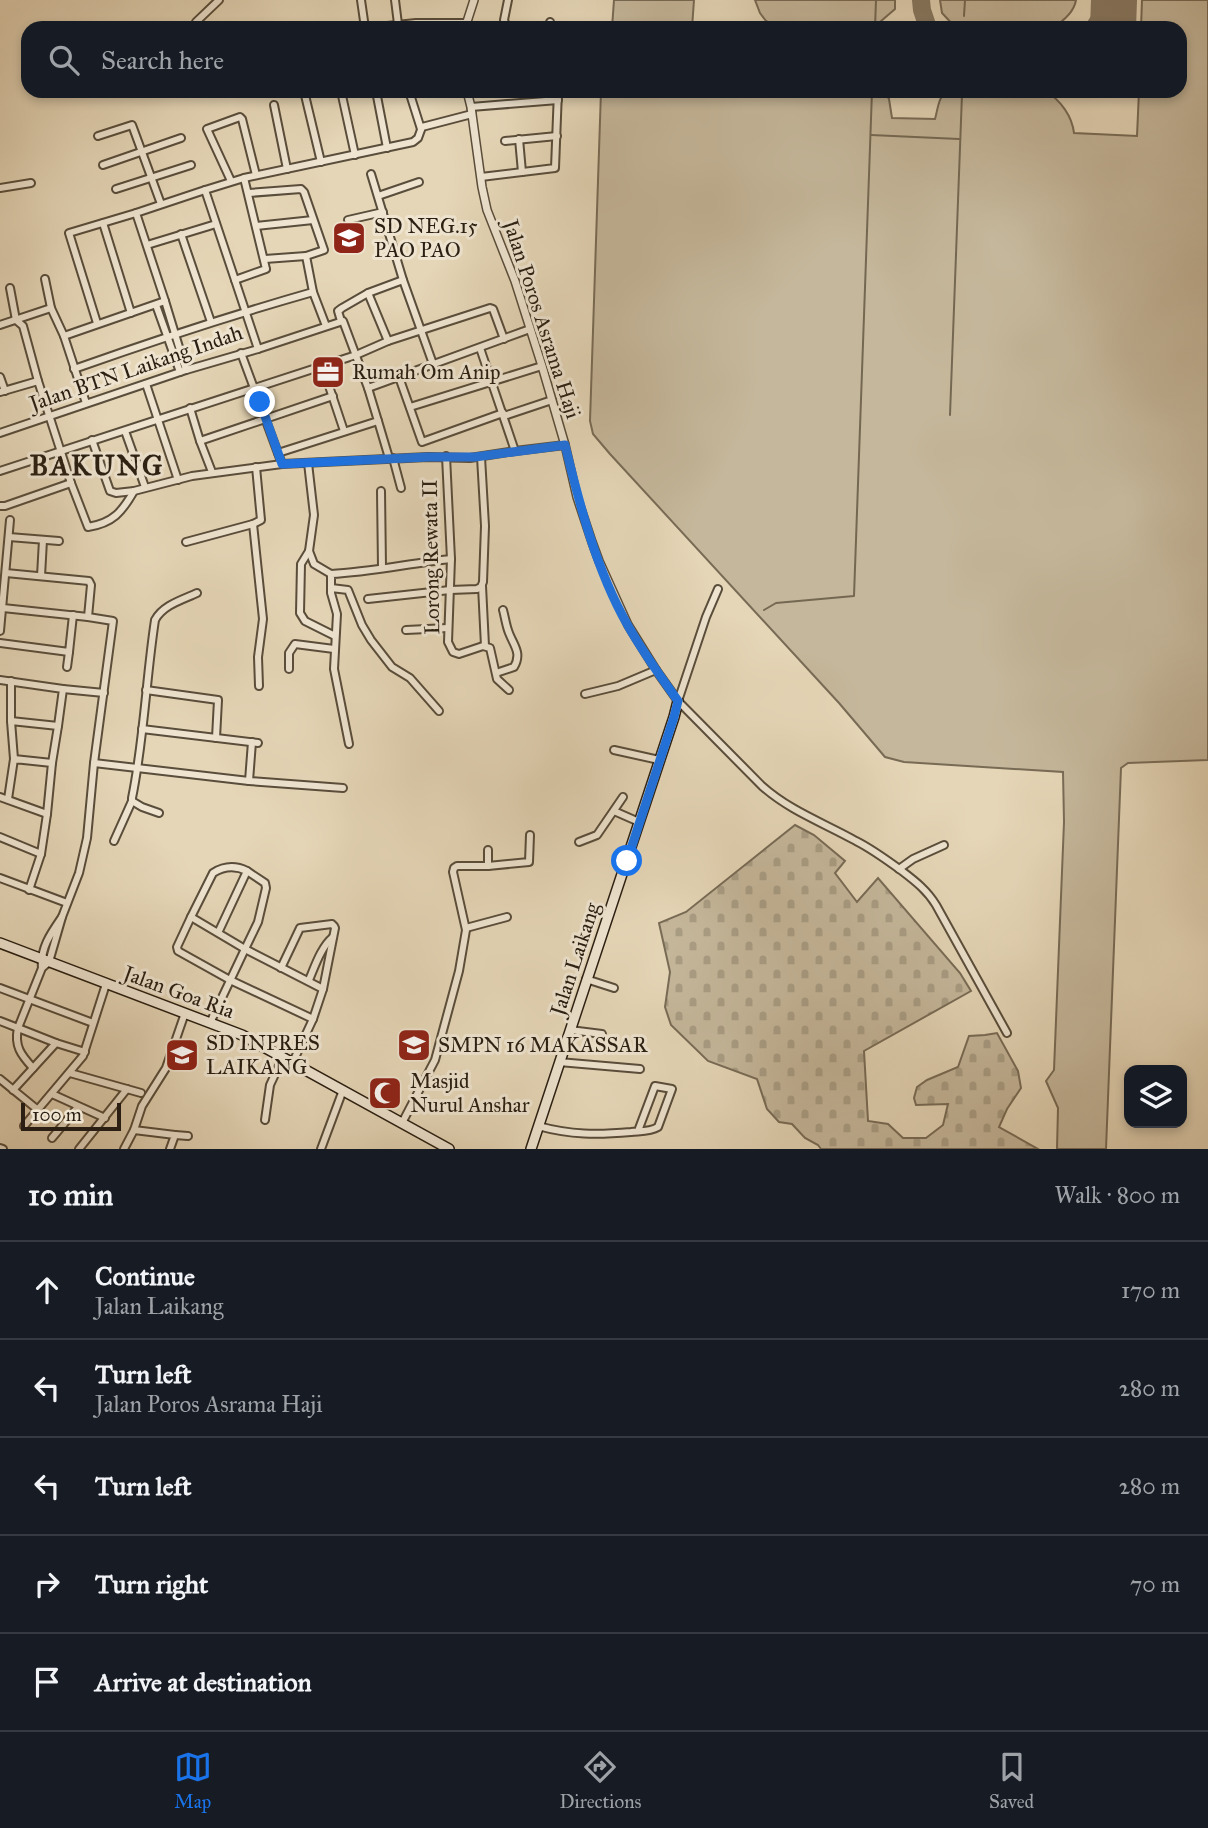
<!DOCTYPE html>
<html lang="en">
<head>
<meta charset="utf-8">
<style>
	:root { --surface:#171b24; --page:#242831; --text:#f1f3f6; --muted:#9ea1a6; --line:#363941; --accent:#1a73e8 }
	body { margin:0; font-family:"IM FELL Great Primer",serif; background:var(--page); color:var(--text) }
	.controls { position:absolute; right:21px; bottom:21px; display:grid; overflow:hidden; border-radius:14px; box-shadow:0 4px 10px #0003 }
	.controls button { width:63px; height:63px; display:grid; place-items:center; padding:0; border:0; border-bottom:2px solid var(--line); background:var(--surface); color:var(--text); font:35px sans-serif }
	.scale { position:absolute; left:21px; bottom:18px; width:100px; box-sizing:border-box; padding-left:7px; border:4px solid #2a1f12; border-top:0; font-size:19px; line-height:24px; white-space:nowrap; color:#2a1f12; -webkit-text-stroke:5px #eee4d0; paint-order:stroke }
	.stop { position:absolute; width:21px; height:21px; margin:-16px; border:5px solid #1a73e8; border-radius:50%; background:#fff }
	.stop.end { background:#1a73e8; border-color:#fff; box-shadow:0 2px 7px #0008 }
	.list { margin:0; padding:0; list-style:none }
	h2 { display:flex; justify-content:space-between; align-items:center; height:91px; margin:0; padding:0 28px; font-size:30px }
	h2 small { font-size:23px; font-weight:400; color:var(--muted) }
	.list li { display:grid; grid-template-columns:46px 1fr auto; gap:21px; align-items:center; box-sizing:border-box; height:98px; padding:0 28px; border-top:2px solid var(--line) }
	.list b { display:block; font-size:26px; white-space:nowrap }
	.list p { margin:0; font-size:23px; white-space:nowrap; color:var(--muted) }
	.list em { font-size:23px; font-style:normal; color:var(--muted) }
	.icon { flex:none; width:38px; height:38px; fill:none; stroke:currentColor; stroke-width:2; stroke-linecap:round; stroke-linejoin:round }
	.map { position:relative; flex:none; width:1208px; height:1149px; overflow:hidden }
	.search { position:absolute; background:var(--surface); box-shadow:0 4px 10px #0003; left:21px; right:21px; top:21px; height:77px; display:flex; align-items:center; gap:18px; box-sizing:border-box; padding:0 24px; border-radius:21px; color:var(--muted); font-size:26px }
	.sheet { height:581px; background:var(--surface) }
	nav { display:flex; justify-content:space-around; align-items:center; box-sizing:border-box; height:98px; border-top:2px solid var(--line); background:var(--surface); font-size:19px; color:var(--muted) }
	nav a { display:grid; justify-items:center; gap:4px }
	nav .on { color:var(--accent) }
	.map>svg:first-child { display:block }
</style>
</head>
<body>
<div class="map">
<svg width="1208" height="1149" viewBox="0 0 1208 1149">
	<defs>
		<pattern id="cemetery-stones" width="16" height="16" patternUnits="userSpaceOnUse" patternTransform="scale(1.75)"><rect width="16" height="16" fill="#c5b79b"/><path d="M2 7V4a2 2 0 0 1 4 0v3zM10 15v-3a2 2 0 0 1 4 0v3z" fill="#a99d84"/></pattern>
	</defs>
	<rect width="100%" height="100%" fill="#e5d6b7"/>
	<filter id="stains"><feTurbulence type="fractalNoise" baseFrequency=".00286" numOctaves="4"/><feColorMatrix values="0 0 0 0 .2 0 0 0 0 .09 0 0 0 0 .02 0 0 0 .5 -.17"/></filter>
	<radialGradient id="worn" r=".72"><stop offset=".6" stop-color="#630" stop-opacity="0"/><stop offset="1" stop-color="#630" stop-opacity=".3"/></radialGradient>
	<!-- green -->
	<g fill="#c5b79b" stroke="#786b56" stroke-width="2">
		<path d="M614 0H694L692 28H612Z"/>
		<path d="M755 0H895V9L873 28 777 27 766 21 760 13Z"/>
		<path d="M940 0H1076C1074 12 1062 22 1052 28H956L942 13Z"/>
		<path d="M1142 0H1208V760L1128 763 1121 768 1106 1149H1057L1058 1108 1046 1081 1054 1070 1064 822 1063 772 904 762 885 757 839 703 610 454 593 434 590 421 601 91H883L889 99 892 118 935 119C938 109 938 96 948 91H1046C1061 101 1072 116 1074 133L1137 136 1139 91H1180V28H1141Z"/>
	</g>
	<!-- cemetery -->
	<path fill="url(#cemetery-stones)" stroke="#786b56" stroke-width="2" d="M795 825 814 835 845 861 835 873 857 902 878 878 960 973 971 991 864 1051 868 1121 888 1124 903 1138H926L943 1125 948 1104 916 1105 914 1098 917 1087 927 1080 958 1067 969 1036 985 1035 997 1033 1018 1071 1021 1088 1007 1109 999 1127 1038 1149H821L818 1145 805 1138 792 1124 779 1122 767 1109 757 1079 708 1061 671 1025 665 1007 670 972 659 923 686 912Z"/>
	<g fill="none" stroke-linecap="round" stroke-linejoin="round">
		<!-- stream -->
		<g stroke="#746853" stroke-width="2">
			<path d="M964 16 965 0"/>
			<path d="M875 28 876 0"/>
			<path d="M871 135 959 139"/>
			<path d="M950 415 962 94"/>
			<path d="M764 610 776 603 854 596 872 91"/>
		</g>
		<!-- taxiway -->
		<g stroke="#887a64" stroke-width="18">
			<path d="M921 0 922 10 928 28"/>
			<path d="M1123 0 1127 28"/>
			<path d="M1094 28 1109 5 1111 0"/>
		</g>
		<!-- runway -->
		<path stroke="#887a64" stroke-width="46" d="M1113 28 1114 0"/>
		<!-- minor casing -->
		<g stroke="#594d3b" stroke-width="10">
			<g id="minor">
				<path d="M361 0 365 28"/>
				<path d="M395 0 398 24"/>
				<path d="M196 22 219 0"/>
				<path d="M368 28 416 23H467"/>
				<path d="M507 28 504 20 508 0"/>
				<path d="M549 28 550 22"/>
				<path d="M304 91 321 162"/>
				<path d="M341 91 355 155"/>
				<path d="M376 91 387 148"/>
				<path d="M409 91 421 129"/>
				<path d="M409 94 424 91"/>
				<path d="M274 105 287 169"/>
				<path d="M471 107 558 100"/>
				<path d="M98 136 132 125 161 204"/>
				<path d="M519 139 522 172"/>
				<path d="M505 141 557 136"/>
				<path d="M103 165 181 138"/>
				<path d="M371 174 403 280 433 364"/>
				<path d="M481 177 555 168 558 91"/>
				<path d="M231 181 207 129 240 117 242 119 256 175"/>
				<path d="M0 188 31 183"/>
				<path d="M116 189 191 165"/>
				<path d="M249 193 301 189 304 192 324 250 306 256 313 292 326 326"/>
				<path d="M378 196 419 182"/>
				<path d="M348 220 383 212"/>
				<path d="M103 223 131 313"/>
				<path d="M256 226 313 220"/>
				<path d="M181 234 211 322"/>
				<path d="M147 245 216 224"/>
				<path d="M265 259 306 256"/>
				<path d="M45 279 51 308 64 336 86 403"/>
				<path d="M235 280 266 269 244 178"/>
				<path d="M10 288 16 320 23 326 38 381 71 483 88 527C113 523 122 512 134 491L192 476 282 464 428 457 470 458 515 451 480 348"/>
				<path d="M165 301 186 370"/>
				<path d="M156 305 180 372"/>
				<path d="M341 321 338 311 342 308 368 293 403 280"/>
				<path d="M97 323 69 233 136 213"/>
				<path d="M0 325 51 308"/>
				<path d="M64 336 165 301 136 213 205 190"/>
				<path d="M388 341 490 308 493 309 504 339"/>
				<path d="M258 349 343 321 368 388 530 329"/>
				<path d="M241 353 282 464"/>
				<path d="M322 365 344 431"/>
				<path d="M74 369C153 341 232 315 313 292"/>
				<path d="M0 377 5 391"/>
				<path d="M399 377 422 442 503 413"/>
				<path d="M146 384 178 480"/>
				<path d="M0 392 38 381"/>
				<path d="M410 407 542 366"/>
				<path d="M190 408 200 441 333 396"/>
				<path d="M504 416 552 400"/>
				<path d="M378 421 389 458"/>
				<path d="M125 431 145 487"/>
				<path d="M0 433 186 370 258 349 205 190 244 178 413 142 418 138 422 127 472 114"/>
				<path d="M92 440 110 491 116 493 134 491"/>
				<path d="M200 441 212 472"/>
				<path d="M515 451 565 445"/>
				<path d="M278 453 378 421 368 388"/>
				<path d="M446 456 451 559 448 642 453 652 459 654 483 646 490 648 497 679 509 690"/>
				<path d="M393 458 401 488"/>
				<path d="M308 463 314 515 309 551 314 564 331 574"/>
				<path d="M0 471 356 355 388 341 368 293"/>
				<path d="M381 491 382 567"/>
				<path d="M0 506H5L71 483"/>
				<path d="M253 524 263 619 258 657 259 686"/>
				<path d="M9 537 59 541"/>
				<path d="M186 542 253 524 261 520 256 467"/>
				<path d="M309 551 301 564 300 613 305 621 335 636"/>
				<path d="M6 573 89 581 91 585 88 617 113 621 94 763 87 838 79 873 62 917"/>
				<path d="M41 576 43 540"/>
				<path d="M482 586 485 646"/>
				<path d="M331 588 348 590 362 625 371 640 392 667 410 678 439 711"/>
				<path d="M718 589 706 617 678 701 762 786C790 811 824 823 856 841 872 849 887 860 902 871 915 881 927 890 936 905L1007 1033"/>
				<path d="M368 599 450 590 477 589 481 587 483 582 485 526 481 457"/>
				<path d="M3 608 88 617"/>
				<path d="M406 630 448 628"/>
				<path d="M0 631 10 520"/>
				<path d="M0 643 69 652 73 615"/>
				<path d="M67 667 69 652"/>
				<path d="M289 669V653L295 644 334 649"/>
				<path d="M496 673 514 667C522 653 514 646 509 633 506 626 505 617 503 610"/>
				<path d="M0 680 63 689 58 726"/>
				<path d="M63 689 104 693"/>
				<path d="M146 690 218 700 216 738"/>
				<path d="M585 694 618 686 656 670"/>
				<path d="M11 721V681"/>
				<path d="M142 729 258 743"/>
				<path d="M349 744 334 669 337 614 331 593V574C371 572 411 563 451 559"/>
				<path d="M614 750 659 760"/>
				<path d="M14 759 11 721 58 726 52 763"/>
				<path d="M94 763 249 781 343 788"/>
				<path d="M249 781 252 742"/>
				<path d="M0 797 47 814 41 854 29 890"/>
				<path d="M8 799 14 759 52 763 47 814"/>
				<path d="M614 811 639 822"/>
				<path d="M159 813 142 807 132 801V798C144 740 146 679 155 620 163 605 182 600 197 593"/>
				<path d="M0 837 41 854"/>
				<path d="M114 841 132 801"/>
				<path d="M579 842 597 835 623 797"/>
				<path d="M488 866 529 862 530 835"/>
				<path d="M899 869 913 859 944 845"/>
				<path d="M247 871 265 883 266 888 258 922 245 949 323 989"/>
				<path d="M0 878 67 903"/>
				<path d="M191 917 177 947 178 951 230 980 313 1019"/>
				<path d="M466 928 507 917"/>
				<path d="M281 968 300 928 332 924 334 926 335 928 323 989 313 1019 293 1062"/>
				<path d="M586 979 614 988"/>
				<path d="M309 980C315 966 321 947 333 937"/>
				<path d="M0 988 93 1023"/>
				<path d="M0 1021 18 1028 42 968 49 962 62 917C51 933 40 948 42 968"/>
				<path d="M210 1023 245 949 191 917 213 873C224 866 235 865 247 871L218 933"/>
				<path d="M570 1030 602 1034"/>
				<path d="M559 1062 640 1069"/>
				<path d="M33 1068C21 1055 14 1046 18 1028L56 1043"/>
				<path d="M70 1073 141 1093"/>
				<path d="M0 1079 38 1110"/>
				<path d="M13 1090 56 1043 85 1052"/>
				<path d="M52 1094 105 1118"/>
				<path d="M265 1120 270 1085 283 1057"/>
				<path d="M402 1123 435 1060 459 971 466 930 453 872 454 868 457 866H488V850"/>
				<path d="M24 1126 83 1056 106 984"/>
				<path d="M538 1126C571 1135 597 1135 631 1132 640 1131 650 1132 658 1127L672 1089 655 1086 638 1131"/>
				<path d="M134 1130 175 1135 170 1149"/>
				<path d="M175 1135 188 1136"/>
				<path d="M52 1138 78 1107"/>
				<path d="M0 1148 3 1149"/>
				<path d="M79 1149 127 1089"/>
				<path d="M124 1149 134 1130 142 1106 166 1068 185 1013"/>
				<path d="M321 1149 343 1090"/>
			</g>
		</g>
		<!-- tertiary casing -->
		<g stroke="#594d3b" stroke-width="10">
			<g id="tertiary">
				<path d="M465 28 474 0"/>
				<path d="M467 91 471 107 482 187 487 210 515 281 542 366 565 445 577 497 592 542 599 561 628 625 656 670 678 701"/>
			</g>
		</g>
		<!-- secondary casing -->
		<g stroke="#2a1f12" stroke-width="12">
			<g id="secondary">
				<path d="M0 943 242 1035 449 1149"/>
				<path d="M531 1149 674 717 678 701"/>
			</g>
		</g>
		<!-- minor -->
		<use href="#minor" stroke="#eee4d0" stroke-width="6"/>
		<!-- tertiary -->
		<use href="#tertiary" stroke="#eee4d0" stroke-width="7"/>
		<!-- secondary -->
		<use href="#secondary" stroke="#eee4d0" stroke-width="9"/>
	</g>
	<g fill="none" stroke-linecap="round" stroke-linejoin="round">
		<!-- route -->
		<path stroke="#1a73e8" stroke-width="9" d="M260 402 282 464 428 457H475L565 445C580 506 596 569 627 624 642 651 660 676 678 701L674 717 627 861"/>
	</g>
	<!-- icons -->
	<defs>
		<g id="school-square" transform="scale(1.75)"><rect x="-9" y="-9" width="18" height="18" rx="4" fill="#8f2418" stroke="#eee4d0"/><path d="M0-5L7-2L0 1L-7-2ZM-4 1L0 2.5L4 1V4Q0 6-4 4Z" fill="#fff"/></g>
		<g id="office-square" transform="scale(1.75)"><rect x="-9" y="-9" width="18" height="18" rx="4" fill="#8f2418" stroke="#eee4d0"/><path d="M-6-3h4V-5.5h4V-3h4V5H-6ZM-1-4.5V-3h2v-1.5ZM-6 0V1H6V0Z" fill="#fff"/></g>
		<g id="mosque-square" transform="scale(1.75)"><rect x="-9" y="-9" width="18" height="18" rx="4" fill="#8f2418" stroke="#eee4d0"/><path d="M3.5-4.9A6 6 0 1 0 3.5 4.9A5 5 0 1 1 3.5-4.9Z" fill="#fff"/></g>
	</defs>
	<g fill-rule="evenodd">
		<use href="#school-square" x="349" y="238"/>
		<use href="#office-square" x="328" y="372"/>
		<use href="#school-square" x="414" y="1045"/>
		<use href="#school-square" x="182" y="1055"/>
		<use href="#mosque-square" x="385" y="1093"/>
	</g>
	<g text-anchor="middle" stroke-width="6" stroke-linejoin="round" paint-order="stroke">
		<!-- poi labels -->
		<g font-size="21" fill="#2a1f12" stroke="#eee4d0" text-anchor="start">
			<text x="374" y="233">SD NEG.15<tspan x="374" dy="24">PAO PAO</tspan></text>
			<text x="352" y="379">Rumah Om Anip</text>
			<text x="206" y="1050">SD INPRES<tspan x="206" dy="24">LAIKANG</tspan></text>
			<text x="438" y="1052">SMPN 16 MAKASSAR</text>
			<text x="410" y="1088">Masjid<tspan x="410" dy="24">Nurul Anshar</tspan></text>
		</g>
		<!-- street labels -->
		<g font-size="21" fill="#2a1f12" stroke="#eee4d0">
			<text transform="translate(542 319) rotate(72)" y="7">Jalan Poros Asrama Haji</text>
			<text transform="translate(136 368) rotate(-19)" y="7">Jalan BTN Laikang Indah</text>
			<text transform="translate(431 557) rotate(-91)" y="7">Lorong Rewata II</text>
			<text transform="translate(575 959) rotate(-72)" y="7">Jalan Laikang</text>
			<text transform="translate(179 992) rotate(20)" y="7">Jalan Goa Ria</text>
		</g>
		<!-- district labels -->
		<g font-size="28" font-weight="bold" letter-spacing="2" fill="#2a1f12" stroke="#eee4d0">
			<text x="97" y="475">BAKUNG</text>
		</g>
	</g>
	<rect width="100%" height="100%" filter="url(#stains)"/>
	<rect width="100%" height="100%" fill="url(#worn)"/>
</svg>
<div class="controls">
<button><svg class="icon" aria-label="layers" viewBox="0 0 24 24"><path d="M12 4l9 5-9 5-9-5zM3 14l9 5 9-5"/></svg></button>
</div>
<div class="scale">100 m</div>
<div class="stop" style="left:627px;top:861px"></div>
<div class="stop end" style="left:260px;top:402px"></div>
<div class="search"><svg class="icon" aria-label="search" viewBox="0 0 24 24"><circle cx="10" cy="10" r="6"/><path d="M15 15l6 6"/></svg>Search here</div>
</div>
<section class="sheet">
<h2>10 min<small>Walk · 800 m</small></h2>
<ul class="list">
<li><svg class="icon" aria-label="ahead" viewBox="0 0 24 24"><path d="M12 20V5M6 11l6-6 6 6"/></svg><div><b>Continue</b><p>Jalan Laikang</p></div><em>170 m</em></li>
<li><svg class="icon" aria-label="left" viewBox="0 0 24 24"><path d="M17 20v-9H6M10 6l-5 5 5 5"/></svg><div><b>Turn left</b><p>Jalan Poros Asrama Haji</p></div><em>280 m</em></li>
<li><svg class="icon" aria-label="left" viewBox="0 0 24 24"><path d="M17 20v-9H6M10 6l-5 5 5 5"/></svg><div><b>Turn left</b></div><em>280 m</em></li>
<li><svg class="icon" aria-label="right" viewBox="0 0 24 24"><path d="M7 20v-9h11M14 6l5 5-5 5"/></svg><div><b>Turn right</b></div><em>70 m</em></li>
<li><svg class="icon" aria-label="arrive" viewBox="0 0 24 24"><path d="M6 21V4h12l-3 4 3 4H6"/></svg><div><b>Arrive at destination</b></div></li>
</ul>
</section>
<nav>
<a class="on"><svg class="icon" aria-label="map" viewBox="0 0 24 24"><path d="M3 6l6-2 6 2 6-2v14l-6 2-6-2-6 2zM9 4v14M15 6v14"/></svg>Map</a>
<a><svg class="icon" aria-label="directions" viewBox="0 0 24 24"><path d="M12 3l9 9-9 9-9-9zM9 14v-3h6M13 9l2 2-2 2"/></svg>Directions</a>
<a><svg class="icon" aria-label="saved" viewBox="0 0 24 24"><path d="M7 4h10v16l-5-4-5 4z"/></svg>Saved</a>
</nav>
</body>
</html>
